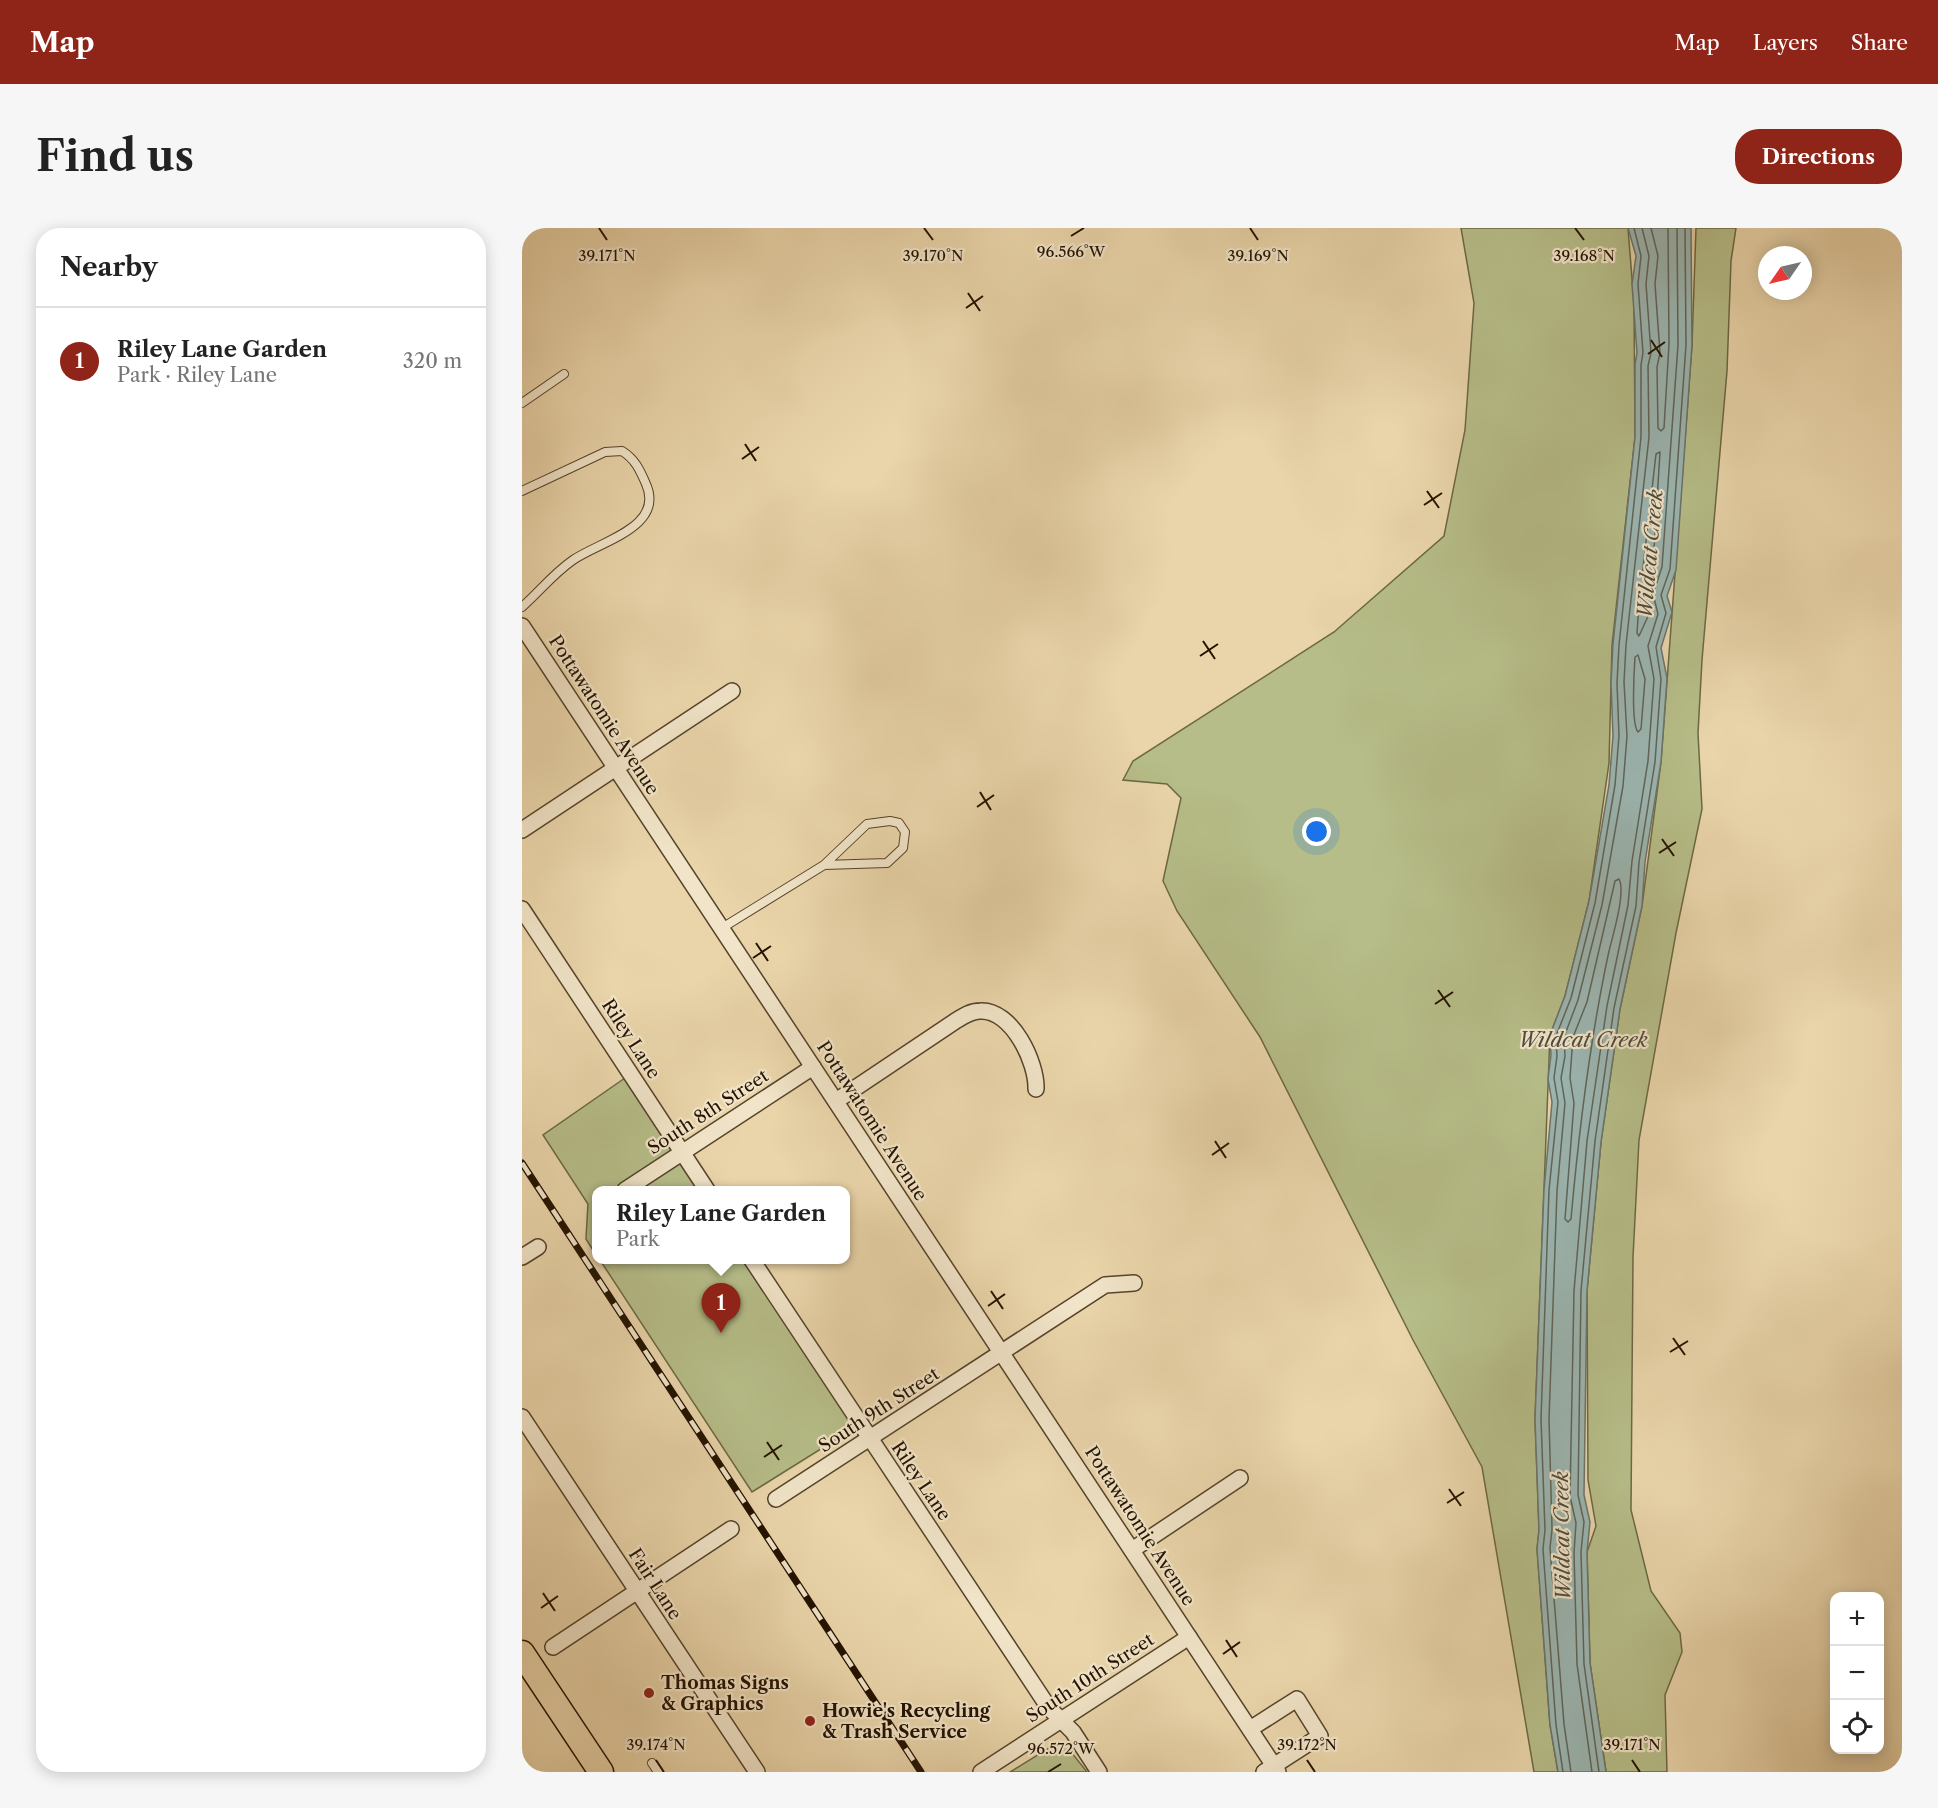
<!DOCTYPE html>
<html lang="en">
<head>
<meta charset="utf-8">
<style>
	:root { --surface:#fff; --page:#f6f6f6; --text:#222; --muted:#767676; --line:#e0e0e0; --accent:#8f2418 }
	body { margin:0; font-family:"Libre Caslon Text",serif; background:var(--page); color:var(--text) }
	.controls { position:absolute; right:18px; bottom:18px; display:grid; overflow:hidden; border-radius:12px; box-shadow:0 3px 15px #0003 }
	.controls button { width:54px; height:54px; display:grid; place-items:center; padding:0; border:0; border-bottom:2px solid var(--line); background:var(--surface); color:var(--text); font:30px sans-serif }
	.compass { position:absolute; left:1236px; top:18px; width:54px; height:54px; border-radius:50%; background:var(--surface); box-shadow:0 3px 15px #0003; rotate:236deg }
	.you { position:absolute; left:795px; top:604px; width:21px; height:21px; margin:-15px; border:4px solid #fff; border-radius:50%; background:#1a73e8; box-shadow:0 0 0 9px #1a73e833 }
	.badge { display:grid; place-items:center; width:39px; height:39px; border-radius:50%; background:var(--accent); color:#fff; font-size:20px; font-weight:700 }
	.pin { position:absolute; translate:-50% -50px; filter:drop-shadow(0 2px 3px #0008) }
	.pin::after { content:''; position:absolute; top:32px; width:21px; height:18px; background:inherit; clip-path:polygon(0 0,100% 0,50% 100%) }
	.popup { position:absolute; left:70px; top:958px; width:258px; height:78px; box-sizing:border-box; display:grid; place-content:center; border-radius:12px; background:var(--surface); filter:drop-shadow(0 2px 4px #0005); font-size:20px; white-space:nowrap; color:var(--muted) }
	.popup b { font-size:22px; color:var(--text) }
	.popup::after { content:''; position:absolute; left:50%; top:100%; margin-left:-12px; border:12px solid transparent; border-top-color:var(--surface) }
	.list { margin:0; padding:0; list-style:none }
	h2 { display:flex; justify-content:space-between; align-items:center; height:78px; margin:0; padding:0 24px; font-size:26px }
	h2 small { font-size:20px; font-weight:400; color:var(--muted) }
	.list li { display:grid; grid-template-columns:39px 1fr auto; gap:18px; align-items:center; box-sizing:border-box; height:108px; padding:0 24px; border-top:2px solid var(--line) }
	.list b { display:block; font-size:22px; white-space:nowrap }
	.list p { margin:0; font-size:20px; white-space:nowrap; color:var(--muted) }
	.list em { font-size:20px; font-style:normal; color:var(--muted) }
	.icon { flex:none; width:33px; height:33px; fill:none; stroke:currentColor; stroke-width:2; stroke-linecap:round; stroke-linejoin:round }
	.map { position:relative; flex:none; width:1380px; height:1544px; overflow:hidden; border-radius:24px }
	header { display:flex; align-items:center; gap:36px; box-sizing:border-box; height:84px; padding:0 30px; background:var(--accent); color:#fff }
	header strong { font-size:28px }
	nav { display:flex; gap:33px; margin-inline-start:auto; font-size:21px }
	.intro { display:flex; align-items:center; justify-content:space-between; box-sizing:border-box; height:144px; padding:0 36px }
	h1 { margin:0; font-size:42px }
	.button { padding:15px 27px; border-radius:24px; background:var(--accent); color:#fff; font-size:21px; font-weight:700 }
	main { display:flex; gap:36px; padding:0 36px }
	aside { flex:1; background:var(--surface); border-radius:24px; box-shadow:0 3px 15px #0003 }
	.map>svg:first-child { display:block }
</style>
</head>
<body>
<header>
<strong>Map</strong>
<nav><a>Map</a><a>Layers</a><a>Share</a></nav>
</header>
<div class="intro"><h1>Find us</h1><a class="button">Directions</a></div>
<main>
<aside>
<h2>Nearby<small></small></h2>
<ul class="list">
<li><span class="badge">1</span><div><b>Riley Lane Garden</b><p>Park · Riley Lane</p></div><em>320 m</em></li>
</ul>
</aside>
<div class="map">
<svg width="1380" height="1544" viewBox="0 0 1380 1544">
	<rect width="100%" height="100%" fill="#ead5aa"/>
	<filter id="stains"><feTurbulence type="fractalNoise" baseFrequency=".00333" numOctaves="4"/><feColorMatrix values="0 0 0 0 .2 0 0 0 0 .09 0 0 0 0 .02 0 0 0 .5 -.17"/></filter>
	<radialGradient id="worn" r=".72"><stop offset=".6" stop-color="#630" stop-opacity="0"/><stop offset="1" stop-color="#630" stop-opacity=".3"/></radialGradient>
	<!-- green -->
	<g fill="#b6bd88" stroke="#6c6844" stroke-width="1.5">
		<path d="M939 0H1106L1112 76 1113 209 1090 417 1087 535 1067 673 1043 768 1028 807 1013 1191 1017 1302 1015 1321 1028 1497 1036 1544H1012L960 1239 891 1112 738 809 655 683 641 653 659 570 645 556 601 552 611 533 812 404 922 308 943 202 952 75Z"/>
		<path d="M1174 0H1214L1209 33 1205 143 1180 432 1176 505 1180 581 1154 705 1117 912 1111 1029 1109 1282 1129 1363 1158 1405 1160 1424 1143 1467 1145 1544H1084L1068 1435 1065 1324 1074 1298 1066 1252 1065 1063 1079 914 1098 781 1120 678 1139 534 1170 117Z"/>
		<path d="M103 850 177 962H74V1027L64 1011 66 976 21 907Z"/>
		<path d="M78 1032H223L334 1199 230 1264Z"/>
		<path d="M535 1515 546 1520 565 1544H488Z"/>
	</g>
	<!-- water -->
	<path fill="#9bb6b2" stroke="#6b746b" stroke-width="1.5" d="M1106 0H1169L1170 117 1154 342 1145 368 1150 384 1139 420 1145 450 1139 534 1123 634 1120 678 1098 781 1079 914 1065 1063 1062 1267 1068 1294 1065 1324 1068 1435 1084 1544H1036L1028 1497 1015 1321 1017 1302 1013 1191 1022 962 1030 874 1026 851 1029 827 1028 807 1043 768 1067 673 1087 557 1091 508 1089 455 1091 416 1113 209V136L1115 125 1110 56 1114 28Z"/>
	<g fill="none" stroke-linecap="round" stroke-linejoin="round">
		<!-- shore -->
		<g stroke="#5f6459" stroke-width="1.5">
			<path d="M1129 0 1136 28 1133 56 1138 125 1135 139 1136 200 1139 203 1142 200 1147 116 1146 0"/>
			<path d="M1138 224 1131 338 1123 352 1120 349 1134 226Z"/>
			<path d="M1121 372 1127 386 1117 408 1115 405 1117 375Z"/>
			<path d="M1116 427 1123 451 1119 501 1116 504C1109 496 1112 443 1113 429Z"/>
			<path d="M1097 651C1104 664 1091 707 1087 723 1068 811 1057 901 1049 991L1046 994 1043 991 1052 875 1048 850 1051 809 1065 774 1093 653Z"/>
			<path d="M1041 1544 1034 1497 1021 1321 1023 1302 1019 1191 1027 962 1036 874 1032 850 1035 828 1034 808 1049 770 1073 675 1093 557 1097 508 1095 455 1097 417 1119 209V137L1121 125 1116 56 1119 28 1112 0"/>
			<path d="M1049 1544 1042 1496 1028 1320 1030 1301 1027 1191 1035 963 1043 875 1039 850 1043 828 1042 809 1056 772 1080 677 1101 558 1105 508 1102 454 1104 417 1127 209 1126 138 1129 125 1124 56 1127 28 1120 0"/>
			<path d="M1070 1544 1055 1436 1052 1325 1054 1295 1048 1268 1052 1063 1065 913 1085 778 1106 677 1110 633 1126 533 1132 451 1126 418 1136 386 1131 366 1140 339 1156 117 1155 0"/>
			<path d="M1077 1544 1062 1436 1059 1324 1062 1294 1056 1267 1059 1063 1073 913 1092 780 1114 678 1117 634 1133 534 1139 451 1134 419 1144 385 1139 367 1148 341 1164 117 1163 0"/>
		</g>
		<!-- service casing -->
		<g stroke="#55432a" stroke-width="10">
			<g id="service">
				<path d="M0 175 42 146"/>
				<path d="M0 263 83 224 100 223C113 231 118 242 124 256 143 299 79 313 51 332 31 346 18 363 0 379"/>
				<path d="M200 700 302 637 345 596 368 593 377 595 383 604 381 620 365 635 302 637"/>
				<path d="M130 1535 136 1544"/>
			</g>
		</g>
		<!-- minor casing -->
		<g stroke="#55432a" stroke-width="18">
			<g id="minor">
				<path d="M0 398 756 1544"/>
				<path d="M0 602 210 463"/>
				<path d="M0 681 185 962"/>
				<path d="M314 873 432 794C440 789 448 783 458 783 490 781 515 835 514 861"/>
				<path d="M103 962 291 839"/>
				<path d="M0 1029 16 1019"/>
				<path d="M230 1032 527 1480 551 1504 577 1544"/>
				<path d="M0 1189 235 1544"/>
				<path d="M254 1271 583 1057 612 1055"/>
				<path d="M610 1322 718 1250"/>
				<path d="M31 1419 209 1301"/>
				<path d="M728 1501 775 1471 798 1508 742 1544"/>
				<path d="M459 1544 667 1409"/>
			</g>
		</g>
		<!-- trunk casing -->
		<g stroke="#231200" stroke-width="27">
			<path id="trunk" d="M0 1425 79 1544"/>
		</g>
		<!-- service -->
		<use href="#service" stroke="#f1e4c8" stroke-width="8"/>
		<!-- minor -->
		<use href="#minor" stroke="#f1e4c8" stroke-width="15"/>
		<!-- trunk -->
		<use href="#trunk" stroke="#ead5aa" stroke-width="24"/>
		<!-- rail casing -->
		<g stroke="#231200" stroke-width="7">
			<path id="rail" d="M0 935 399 1544"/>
		</g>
		<!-- rail -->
		<use href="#rail" stroke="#f1e4c8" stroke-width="4.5" stroke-dasharray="14" stroke-linecap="butt"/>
	</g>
	<!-- ticks -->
	<path fill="none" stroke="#231200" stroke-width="2" d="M77 0 85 12M402 0 411 12M728 0 736 12M1053 0 1062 12M549 8 562 0M446 65 458 83M444 80 461 68M1129 112 1140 129M1126 126 1143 114M223 216 234 233M220 231 237 219M905 263 917 280M902 277 920 265M681 413 693 431M678 428 696 416M458 564 469 582M455 579 472 567M1140 611 1152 628M1137 625 1154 614M234 715 246 733M231 730 249 718M916 762 928 779M913 776 931 764M693 913 704 930M690 927 707 915M469 1063 481 1081M466 1078 483 1066M1151 1110 1163 1127M1148 1124 1166 1113M245 1214 257 1232M242 1229 260 1217M927 1261 939 1278M925 1275 942 1264M21 1365 33 1383M19 1380 36 1368M704 1412 715 1429M701 1426 718 1414M134 1532 142 1544M785 1532 793 1544M1110 1532 1118 1544M526 1544 539 1536"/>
	<!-- markers -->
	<g fill="#8f2418" stroke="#f1e4c8" stroke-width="2">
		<circle cx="127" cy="1465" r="6"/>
		<circle cx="288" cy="1493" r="6"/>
	</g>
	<g text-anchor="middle" stroke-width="4.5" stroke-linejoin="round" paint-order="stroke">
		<!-- street labels -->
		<g font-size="18" fill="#231200" stroke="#f1e4c8">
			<text transform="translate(82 487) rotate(57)" y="6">Pottawatomie Avenue</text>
			<text transform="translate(109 811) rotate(57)" y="6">Riley Lane</text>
			<text transform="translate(186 884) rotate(-33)" y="6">South 8th Street</text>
			<text transform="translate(350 893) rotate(57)" y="6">Pottawatomie Avenue</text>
			<text transform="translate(357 1182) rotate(-33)" y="6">South 9th Street</text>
			<text transform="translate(399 1253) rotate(56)" y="6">Riley Lane</text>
			<text transform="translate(618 1298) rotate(57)" y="6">Pottawatomie Avenue</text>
			<text transform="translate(133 1356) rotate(57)" y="6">Fair Lane</text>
			<text transform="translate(568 1450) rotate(-33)" y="6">South 10th Street</text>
		</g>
		<!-- poi labels -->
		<g font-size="18" font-weight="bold" fill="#231200" stroke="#f1e4c8" text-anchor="start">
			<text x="139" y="1461">Thomas Signs<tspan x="139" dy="21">&amp; Graphics</tspan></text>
			<text x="300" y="1489">Howie's Recycling<tspan x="300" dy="21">&amp; Trash Service</tspan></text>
		</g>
		<!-- water labels -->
		<g font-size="20" font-style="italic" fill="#4d4b3e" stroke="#f1e4c8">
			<text transform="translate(1128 326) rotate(-85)" y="7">Wildcat Creek</text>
			<text x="1061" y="819">Wildcat Creek</text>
			<text transform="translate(1040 1308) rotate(-91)" y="7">Wildcat Creek</text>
		</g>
	</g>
	<g font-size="15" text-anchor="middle" fill="#231200" stroke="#f1e4c8" stroke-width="4.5" stroke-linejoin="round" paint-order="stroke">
		<text x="549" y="29">96.566°W</text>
		<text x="85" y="33">39.171°N</text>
		<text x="411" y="33">39.170°N</text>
		<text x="736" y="33">39.169°N</text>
		<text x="1062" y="33">39.168°N</text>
		<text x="134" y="1522">39.174°N</text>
		<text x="785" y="1522">39.172°N</text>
		<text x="1110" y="1522">39.171°N</text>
		<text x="539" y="1526">96.572°W</text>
	</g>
	<rect width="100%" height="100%" filter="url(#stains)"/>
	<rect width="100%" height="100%" fill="url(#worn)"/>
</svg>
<div class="controls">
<button>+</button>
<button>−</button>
<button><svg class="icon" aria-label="locate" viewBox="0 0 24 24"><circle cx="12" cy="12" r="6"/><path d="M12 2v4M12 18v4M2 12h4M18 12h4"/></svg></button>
</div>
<svg class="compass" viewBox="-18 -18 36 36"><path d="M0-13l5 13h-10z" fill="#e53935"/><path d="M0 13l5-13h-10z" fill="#767676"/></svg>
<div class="you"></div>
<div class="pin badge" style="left:199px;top:1105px">1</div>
<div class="popup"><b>Riley Lane Garden</b>Park</div>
</div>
</main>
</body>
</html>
